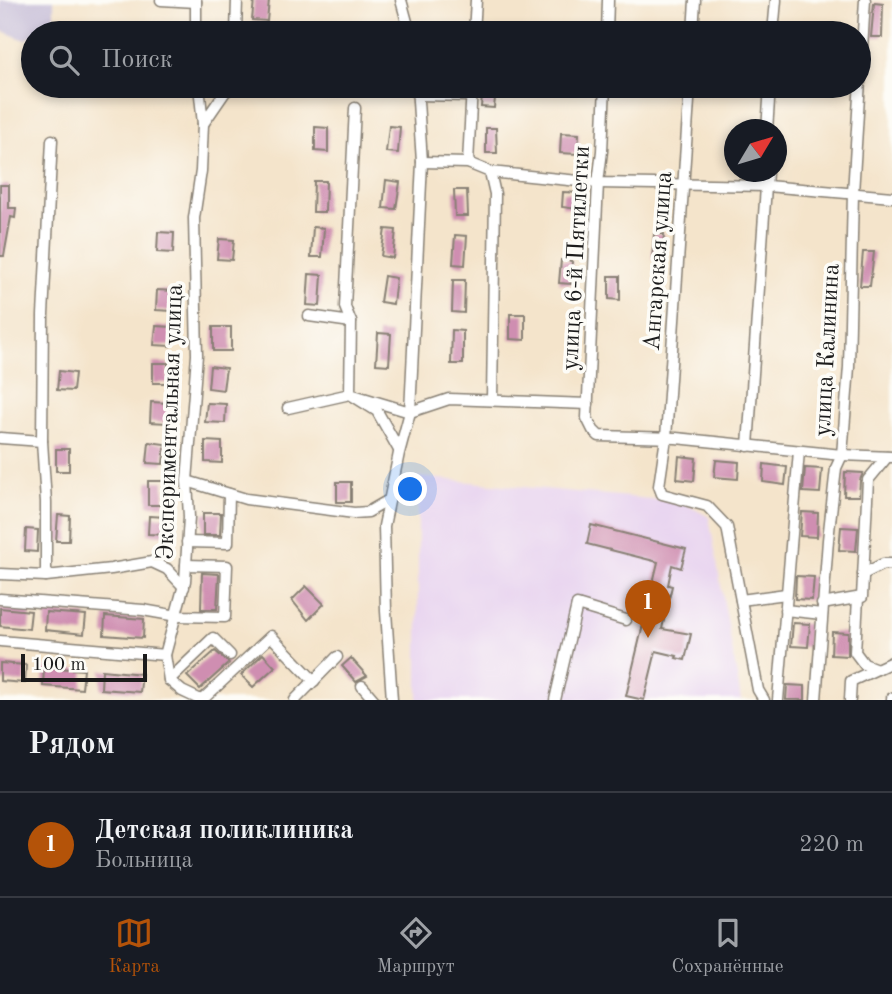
<!DOCTYPE html>
<html lang="ru">
<head>
<meta charset="utf-8">
<style>
	:root { --surface:#171b24; --page:#20242c; --text:#f1f3f6; --muted:#9ea1a6; --line:#363941; --accent:#b45309 }
	body { margin:0; font-family:"Old Standard TT",serif; background:var(--page); color:var(--text) }
	.compass { position:absolute; left:724px; top:119px; width:63px; height:63px; border-radius:50%; background:var(--surface); box-shadow:0 4px 10px #0003; rotate:52deg }
	.scale { position:absolute; left:21px; bottom:18px; width:126px; box-sizing:border-box; padding-left:7px; border:4px solid #1c1c1c; border-top:0; font-size:19px; line-height:24px; white-space:nowrap; color:#1c1c1c; -webkit-text-stroke:5px #fdfcf7; paint-order:stroke }
	.you { position:absolute; left:411px; top:490px; width:24px; height:24px; margin:-18px; border:5px solid #fff; border-radius:50%; background:#1a73e8; box-shadow:0 0 0 10px #1a73e833 }
	.badge { display:grid; place-items:center; width:46px; height:46px; border-radius:50%; background:var(--accent); color:#fff; font-size:23px; font-weight:700 }
	.pin { position:absolute; translate:-50% -58px; filter:drop-shadow(0 2px 4px #0008) }
	.pin::after { content:''; position:absolute; top:37px; width:24px; height:21px; background:inherit; clip-path:polygon(0 0,100% 0,50% 100%) }
	.list { margin:0; padding:0; list-style:none }
	h2 { display:flex; justify-content:space-between; align-items:center; height:91px; margin:0; padding:0 28px; font-size:30px }
	h2 small { font-size:23px; font-weight:400; color:var(--muted) }
	.list li { display:grid; grid-template-columns:46px 1fr auto; gap:21px; align-items:center; box-sizing:border-box; height:105px; padding:0 28px; border-top:2px solid var(--line) }
	.list b { display:block; font-size:26px; white-space:nowrap }
	.list p { margin:0; font-size:23px; white-space:nowrap; color:var(--muted) }
	.list em { font-size:23px; font-style:normal; color:var(--muted) }
	.icon { flex:none; width:38px; height:38px; fill:none; stroke:currentColor; stroke-width:2; stroke-linecap:round; stroke-linejoin:round }
	.map { position:relative; flex:none; width:892px; height:700px; overflow:hidden }
	.search { position:absolute; background:var(--surface); box-shadow:0 4px 10px #0003; left:21px; right:21px; top:21px; height:77px; display:flex; align-items:center; gap:18px; box-sizing:border-box; padding:0 24px; border-radius:38px; color:var(--muted); font-size:26px }
	.sheet { height:196px; background:var(--surface) }
	nav { display:flex; justify-content:space-around; align-items:center; box-sizing:border-box; height:98px; border-top:2px solid var(--line); background:var(--surface); font-size:19px; color:var(--muted) }
	nav a { display:grid; justify-items:center; gap:4px }
	nav .on { color:var(--accent) }
	.map>svg:first-child { display:block }
</style>
</head>
<body>
<div class="map">
<svg width="892" height="700" viewBox="0 0 892 700">
	<rect width="100%" height="100%" fill="#fdfcf7"/>
	<filter id="ink" filterUnits="userSpaceOnUse"><feTurbulence type="fractalNoise" baseFrequency=".0143" numOctaves="2"/><feDisplacementMap in="SourceGraphic" scale="14" xChannelSelector="R" yChannelSelector="G"/><feConvolveMatrix kernelMatrix="1 2 1 2 8 2 1 2 1" color-interpolation-filters="sRGB"/></filter>
	<filter id="wash" filterUnits="userSpaceOnUse"><feTurbulence type="fractalNoise" baseFrequency=".00686" numOctaves="4" result="noise"/><feDisplacementMap in="SourceGraphic" scale="28" xChannelSelector="R" yChannelSelector="G"/><feGaussianBlur stdDeviation="1.57" result="paint"/><feColorMatrix in="noise" values="0 0 0 0 0 0 0 0 0 0 0 0 0 0 0 0 0 1.4 0 .05"/><feComposite in="paint" operator="in"/></filter>
	<g filter="url(#wash)">
		<rect width="100%" height="100%" fill="#f4e4cb"/>
		<!-- built -->
		<path fill="#e7d2ef" d="M418 477 682 502 709 517 741 700H418Z"/>
		<!-- industrial -->
		<path fill="#c8bfd8" d="M0 0H54V23L25 40 0 30Z"/>
		<g id="blocks">
			<!-- building -->
			<g fill="#cf8eb1">
				<path d="M254 0H269L267 21 252 20Z"/>
				<path d="M874 3 883 4 882 37H871Z"/>
				<path d="M483 86 496 88 494 108 481 107Z"/>
				<path d="M389 126 400 127 398 153 386 152Z"/>
				<path d="M315 127 328 128V152L315 151Z"/>
				<path d="M486 128H496L497 153H486Z"/>
				<path d="M561 133 579 134 578 154 560 153Z"/>
				<path d="M386 180 400 182 396 209 383 208Z"/>
				<path d="M314 181H326L325 212H313Z"/>
				<path d="M0 185H9V208H16L15 218 11 217 4 256H0Z"/>
				<path d="M454 190H467L468 216H455Z"/>
				<path d="M563 192 579 193 577 209 562 207Z"/>
				<path d="M313 227 324 228 322 257H311Z"/>
				<path d="M385 229 396 230 393 258 381 256Z"/>
				<path d="M158 232 174 233 173 253 157 252Z"/>
				<path d="M654 234H664L662 260 652 259Z"/>
				<path d="M455 235 467 236 465 265 453 264Z"/>
				<path d="M219 239 234 240 232 260 217 259Z"/>
				<path d="M863 252H874L870 286H860Z"/>
				<path d="M561 260 572 261 571 284 559 283Z"/>
				<path d="M309 274 322 275 320 306 307 305Z"/>
				<path d="M384 276 396 278 393 304 380 302Z"/>
				<path d="M609 276H620V300L609 299Z"/>
				<path d="M453 280H465L464 313 452 312Z"/>
				<path d="M157 290 173 291 172 311 156 310Z"/>
				<path d="M510 314H525V340L510 339Z"/>
				<path d="M156 326 172 327 171 346 154 345Z"/>
				<rect x="213" y="327" width="18" height="24"/>
				<path d="M452 330 463 331V364H451Z"/>
				<path d="M378 333 391 334 389 365 376 364Z"/>
				<rect x="153" y="363" width="15" height="20"/>
				<path d="M210 366 226 368 223 390 208 388Z"/>
				<path d="M59 371 75 373 73 391 57 390Z"/>
				<path d="M151 402 168 403 167 423 150 422Z"/>
				<path d="M207 403 226 404 225 423 205 422Z"/>
				<path d="M205 441 222 442V463L205 462Z"/>
				<path d="M149 442 165 444 163 464 147 463Z"/>
				<rect x="56" y="449" width="13" height="22"/>
				<path d="M679 456 696 458 694 481 677 479Z"/>
				<path d="M716 460 739 462 738 479 714 477Z"/>
				<path d="M764 464 787 467 785 485 763 482Z"/>
				<path d="M805 468 822 469 820 493 803 492Z"/>
				<path d="M845 472 863 473 860 480 859 496H844Z"/>
				<rect x="148" y="481" width="16" height="24"/>
				<rect x="337" y="482" width="14" height="20"/>
				<path d="M802 512 818 513 817 537 800 536Z"/>
				<path d="M203 513H221L220 535H203Z"/>
				<path d="M58 515 70 516 69 541H56Z"/>
				<path d="M149 516 166 517 165 535 148 534Z"/>
				<path d="M591 525 686 549 681 568 672 565 668 585 672 586 662 629 691 634 685 660 676 658 677 656 656 651 644 700 626 696 658 562 587 544Z"/>
				<path d="M841 527 858 528 856 551 839 550Z"/>
				<path d="M26 529 38 530 37 552 25 551Z"/>
				<path d="M202 573 219 574 217 609H201Z"/>
				<path d="M796 576 814 577 812 600 795 599Z"/>
				<path d="M306 586 324 604 308 620 292 600Z"/>
				<path d="M0 608 31 611 29 629 0 626Z"/>
				<path d="M46 612 86 615 84 634 45 630Z"/>
				<path d="M105 616 144 619 143 638 104 635Z"/>
				<path d="M793 623 810 624 808 647 791 646Z"/>
				<path d="M832 632 848 633V656L831 655Z"/>
				<path d="M215 651 229 663 200 689 187 676Z"/>
				<path d="M263 654 275 667 253 687 241 675Z"/>
				<path d="M351 658 367 676 356 682 342 666Z"/>
				<path d="M0 663 26 665 25 683 0 681Z"/>
				<path d="M44 667 84 670 82 689 43 686Z"/>
				<path d="M102 670 142 674 140 692 101 689Z"/>
				<path d="M787 685 805 686V700H786Z"/>
			</g>
		</g>
	</g>
	<g filter="url(#ink)">
		<use href="#blocks" fill-opacity="0" stroke="#888074" stroke-width="2"/>
		<g fill="none" stroke-linecap="round" stroke-linejoin="round">
			<!-- minor casing -->
			<g stroke="#888074" stroke-width="13">
				<g id="minor">
					<path d="M161 0 196 2"/>
					<path d="M401 0 410 33"/>
					<path d="M196 33V0"/>
					<path d="M236 33 237 0"/>
					<path d="M474 33 476 0"/>
					<path d="M607 33 608 0"/>
					<path d="M693 33 695 0"/>
					<path d="M773 33 776 0"/>
					<path d="M199 86 203 124 201 171 194 218 197 355 187 481 189 517 185 581 165 655 169 680 182 691 201 700"/>
					<path d="M605 86 602 151 598 183 587 418 593 430 599 436 676 438 842 455 892 457"/>
					<path d="M690 86 666 438 659 486 662 494 707 506 727 527 758 690 764 700"/>
					<path d="M418 95 471 96"/>
					<path d="M355 108 345 307 351 322 350 394 410 412"/>
					<path d="M203 124 225 92 233 86"/>
					<path d="M767 130 770 86"/>
					<path d="M422 162 468 163 490 172 598 183 767 186 892 197"/>
					<path d="M468 163 472 86"/>
					<path d="M490 172 495 194 492 400"/>
					<path d="M309 316 351 322"/>
					<path d="M288 408 350 394 377 411 399 450"/>
					<path d="M410 412 449 399 588 404"/>
					<path d="M0 438 42 441 46 502V576L0 574"/>
					<path d="M42 441 43 315 52 140"/>
					<path d="M748 446 767 172"/>
					<path d="M187 481 246 499 354 513 368 512 389 500"/>
					<path d="M187 542 228 543 229 494"/>
					<path d="M863 574 883 564H892"/>
					<path d="M46 576 111 569 152 562 167 569 184 587"/>
					<path d="M858 598 855 652 864 664 877 669"/>
					<path d="M0 599 143 610 177 616 225 617 227 566 186 565"/>
					<path d="M741 600 786 594"/>
					<path d="M822 604 862 597 868 480 887 457"/>
					<path d="M785 610 822 614"/>
					<path d="M0 641 165 655"/>
					<path d="M169 680 213 638 230 655"/>
					<path d="M362 686 374 700"/>
					<path d="M202 700 271 636 314 681"/>
					<path d="M295 700 337 657"/>
					<path d="M392 700 386 611 384 526 399 453 410 412 422 162 417 86"/>
					<path d="M555 700 577 605 626 620"/>
					<path d="M778 700 799 451"/>
					<path d="M816 700 828 540 836 468 842 455 849 367 853 193 865 0"/>
					<path d="M850 700 851 681 892 662"/>
					<path d="M892 700V698"/>
				</g>
			</g>
			<!-- minor -->
			<use href="#minor" stroke="#fff" stroke-width="10"/>
		</g>
	</g>
	<g text-anchor="middle" stroke-width="7" stroke-linejoin="round" paint-order="stroke">
		<!-- street labels -->
		<g font-size="24" fill="#1c1c1c" stroke="#fdfcf7">
			<text transform="translate(575 258) rotate(-87)" y="8">улица 6-й Пятилетки</text>
			<text transform="translate(657 261) rotate(-86)" y="8">Ангарская улица</text>
			<text transform="translate(826 350) rotate(-87)" y="8">улица Калинина</text>
			<text transform="translate(169 422) rotate(-88)" y="8">Экспериментальная улица</text>
		</g>
	</g>
</svg>
<svg class="compass" viewBox="-18 -18 36 36"><path d="M0-13l5 13h-10z" fill="#e53935"/><path d="M0 13l5-13h-10z" fill="#9ea1a6"/></svg>
<div class="scale">100 m</div>
<div class="you"></div>
<div class="pin badge" style="left:648px;top:638px">1</div>
<div class="search"><svg class="icon" aria-label="search" viewBox="0 0 24 24"><circle cx="10" cy="10" r="6"/><path d="M15 15l6 6"/></svg>Поиск</div>
</div>
<section class="sheet">
<h2>Рядом<small></small></h2>
<ul class="list">
<li><span class="badge">1</span><div><b>Детская поликлиника</b><p>Больница</p></div><em>220 m</em></li>
</ul>
</section>
<nav>
<a class="on"><svg class="icon" aria-label="map" viewBox="0 0 24 24"><path d="M3 6l6-2 6 2 6-2v14l-6 2-6-2-6 2zM9 4v14M15 6v14"/></svg>Карта</a>
<a><svg class="icon" aria-label="directions" viewBox="0 0 24 24"><path d="M12 3l9 9-9 9-9-9zM9 14v-3h6M13 9l2 2-2 2"/></svg>Маршрут</a>
<a><svg class="icon" aria-label="saved" viewBox="0 0 24 24"><path d="M7 4h10v16l-5-4-5 4z"/></svg>Сохранённые</a>
</nav>
</body>
</html>
